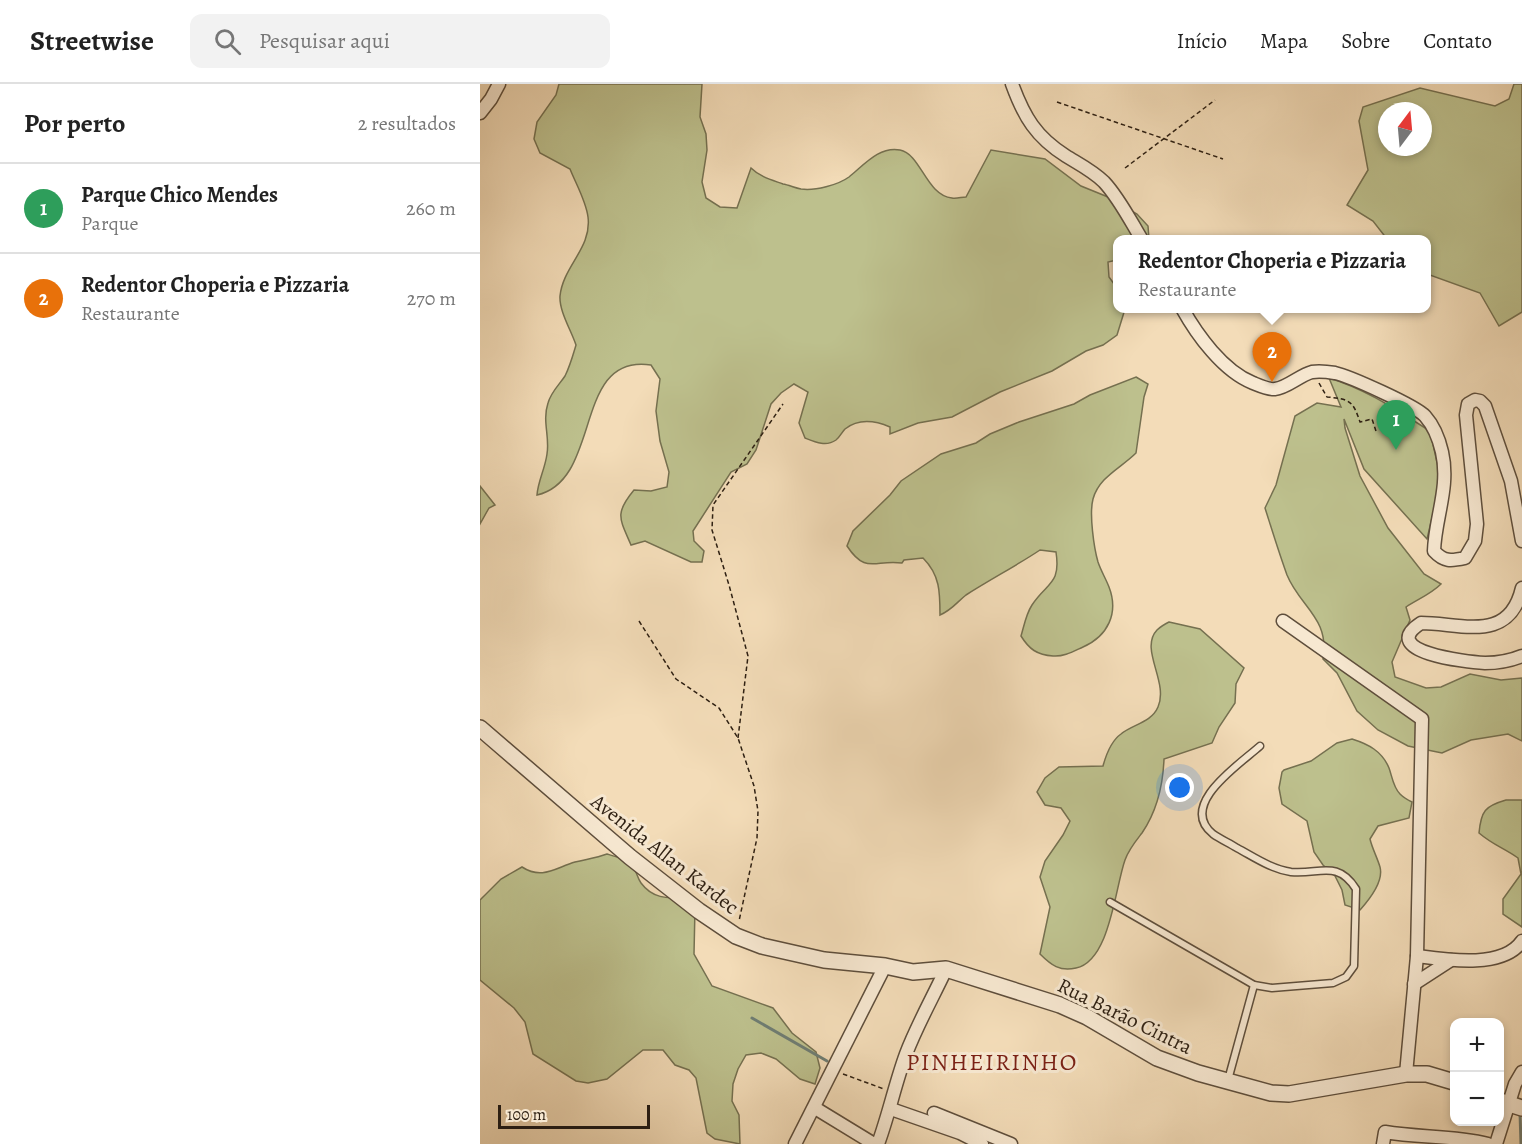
<!DOCTYPE html>
<html lang="pt">
<head>
<meta charset="utf-8">
<style>
	:root { --surface:#fff; --page:#f2f2f2; --text:#222; --muted:#767676; --line:#e0e0e0; --accent:#8f2418 }
	body { margin:0; font-family:Alegreya,serif; background:var(--page); color:var(--text) }
	.controls { position:absolute; right:18px; bottom:18px; display:grid; overflow:hidden; border-radius:12px; box-shadow:0 3px 9px #0003 }
	.controls button { width:54px; height:54px; display:grid; place-items:center; padding:0; border:0; border-bottom:2px solid var(--line); background:var(--surface); color:var(--text); font:30px sans-serif }
	.compass { position:absolute; left:898px; top:18px; width:54px; height:54px; border-radius:50%; background:var(--surface); box-shadow:0 3px 9px #0003; rotate:16deg }
	.scale { position:absolute; left:18px; bottom:15px; width:152px; box-sizing:border-box; padding-left:6px; border:3px solid #2d1f12; border-top:0; font-size:16px; line-height:21px; white-space:nowrap; color:#2d1f12; -webkit-text-stroke:4px #f7e8d1; paint-order:stroke }
	.you { position:absolute; left:700px; top:704px; width:21px; height:21px; margin:-15px; border:4px solid #fff; border-radius:50%; background:#1a73e8; box-shadow:0 0 0 9px #1a73e833 }
	.badge { display:grid; place-items:center; width:39px; height:39px; border-radius:50%; background:var(--accent); color:#fff; font-size:20px; font-weight:700 }
	.pin { position:absolute; translate:-50% -50px; filter:drop-shadow(0 2px 3px #0008) }
	.pin::after { content:''; position:absolute; top:32px; width:21px; height:18px; background:inherit; clip-path:polygon(0 0,100% 0,50% 100%) }
	.popup { position:absolute; left:633px; top:151px; width:318px; height:78px; box-sizing:border-box; display:grid; place-content:center; border-radius:12px; background:var(--surface); filter:drop-shadow(0 2px 4px #0005); font-size:20px; white-space:nowrap; color:var(--muted) }
	.popup b { font-size:22px; color:var(--text) }
	.popup::after { content:''; position:absolute; left:50%; top:100%; margin-left:-12px; border:12px solid transparent; border-top-color:var(--surface) }
	.list { margin:0; padding:0; list-style:none }
	h2 { display:flex; justify-content:space-between; align-items:center; height:78px; margin:0; padding:0 24px; font-size:26px }
	h2 small { font-size:20px; font-weight:400; color:var(--muted) }
	.list li { display:grid; grid-template-columns:39px 1fr auto; gap:18px; align-items:center; box-sizing:border-box; height:90px; padding:0 24px; border-top:2px solid var(--line) }
	.list b { display:block; font-size:22px; white-space:nowrap }
	.list p { margin:0; font-size:20px; white-space:nowrap; color:var(--muted) }
	.list em { font-size:20px; font-style:normal; color:var(--muted) }
	.icon { flex:none; width:33px; height:33px; fill:none; stroke:currentColor; stroke-width:2; stroke-linecap:round; stroke-linejoin:round }
	.map { position:relative; flex:none; width:1042px; height:1060px; overflow:hidden }
	header { display:flex; align-items:center; gap:36px; box-sizing:border-box; height:84px; padding:0 30px; background:var(--surface); border-bottom:2px solid var(--line) }
	header strong { font-size:28px }
	nav { display:flex; gap:33px; margin-inline-start:auto; font-size:21px }
	.search { width:420px; height:54px; background:var(--page); display:flex; align-items:center; gap:15px; box-sizing:border-box; padding:0 21px; border-radius:12px; color:var(--muted); font-size:22px }
	main { display:flex }
	aside { flex:1; background:var(--surface) }
	.map>svg:first-child { display:block }
</style>
</head>
<body>
<header>
<strong>Streetwise</strong>
<div class="search"><svg class="icon" aria-label="search" viewBox="0 0 24 24"><circle cx="10" cy="10" r="6"/><path d="M15 15l6 6"/></svg>Pesquisar aqui</div>
<nav><a>Início</a><a>Mapa</a><a>Sobre</a><a>Contato</a></nav>
</header>
<main>
<aside>
<h2>Por perto<small>2 resultados</small></h2>
<ul class="list">
<li><span class="badge" style="background:#2e9e5b">1</span><div><b>Parque Chico Mendes</b><p>Parque</p></div><em>260 m</em></li>
<li><span class="badge" style="background:#e8710a">2</span><div><b>Redentor Choperia e Pizzaria</b><p>Restaurante</p></div><em>270 m</em></li>
</ul>
</aside>
<div class="map">
<svg width="1042" height="1060" viewBox="0 0 1042 1060">
	<rect width="100%" height="100%" fill="#f3dcb8"/>
	<filter id="stains"><feTurbulence type="fractalNoise" baseFrequency=".00333" numOctaves="4"/><feColorMatrix values="0 0 0 0 .2 0 0 0 0 .09 0 0 0 0 .02 0 0 0 .5 -.17"/></filter>
	<radialGradient id="worn" r=".72"><stop offset=".6" stop-color="#630" stop-opacity="0"/><stop offset="1" stop-color="#630" stop-opacity=".3"/></radialGradient>
	<!-- green -->
	<g fill="#bdc08d" stroke="#757050" stroke-width="1.5" fill-rule="evenodd">
		<path d="M79 0H222L220 33 226 50 227 66 222 98 226 114 240 123 257 124 271 84C280 93 292 96 303 100 309 101 315 104 321 105 335 107 358 101 369 93 384 81 399 62 420 66 441 70 446 111 472 114 476 115 482 113 486 113L511 66 565 75 601 102 628 113 657 130 668 142 669 155 638 156 637 176 628 178 629 193 637 204 638 224 645 225 637 251 623 261 606 267 572 287 520 308 472 333 438 339 410 350V343C396 337 379 334 365 345 362 348 360 353 356 356 346 363 335 358 325 354L319 339 328 308 314 300 301 309 291 320 276 366 267 380 251 388 213 447 214 457 224 467 222 478H211L165 457 151 461C140 435 134 430 154 406L171 407 187 403 189 388 180 357 176 327 180 295 171 281C92 269 123 396 57 411 58 397 65 385 67 370 70 353 62 337 68 319 71 308 79 301 85 292 90 282 93 271 96 261 91 246 79 227 80 212 83 182 112 164 108 133 106 117 96 100 90 85L60 69 54 55 57 38 76 11Z"/>
		<path d="M1034 0H1042V228L1019 242 1000 209 947 190 946 156 907 155 893 137 867 121 888 86 879 37 883 23 940 4 1015 22 1029 15ZM907 27H943V63H907Z"/>
		<path d="M656 293 668 300 664 313 656 369C641 384 619 393 613 415 609 430 614 464 618 478 621 487 626 495 629 503 639 529 628 552 603 563 594 567 584 573 573 572 557 571 549 565 541 552 544 542 546 530 552 521 567 498 581 501 576 468L560 466C536 482 511 495 486 511 477 518 472 526 460 531 460 508 460 491 443 474L424 476 422 479C395 475 386 491 367 462L373 447 410 411 421 397 461 370 496 359 510 350 539 338 594 320 610 311Z"/>
		<path d="M849 294C886 305 918 327 950 347L961 396 947 455 884 385 864 335 865 344 880 392 908 444 944 490 961 500C951 510 938 515 926 523L930 536 912 578 915 593 946 604 961 603 990 590 1021 596 1042 594V657L1028 650 991 656 962 669 928 662 898 646 877 627 857 589 843 575C850 534 820 523 807 491 799 469 792 446 785 424L796 401 815 332 837 319 861 323Z"/>
		<path d="M0 402 15 421 9 424 0 440Z"/>
		<path d="M689 538 720 545 764 584 756 600 755 619 739 643 732 659 684 675C683 701 677 727 662 749 655 758 649 765 645 776 635 804 630 877 596 884 580 888 571 881 560 870L570 823 560 793 565 777 583 751 590 737 581 724 565 721 557 708 565 694 579 683 623 682C626 671 631 657 641 650 653 640 671 639 678 623 689 598 659 565 677 546 680 543 685 540 689 538Z"/>
		<path d="M872 655C888 660 902 667 909 684 912 692 913 703 920 710 923 713 928 716 932 718L929 734 898 742 890 755C892 764 897 773 900 783 904 798 889 816 880 826L865 821 862 806 855 792 843 781 834 768 827 737 802 720 799 704 802 688 804 686 831 677 857 659Z"/>
		<path d="M1026 716H1042V843L1023 830V815L1041 790 1038 774C1024 764 1013 761 999 749 1001 727 1005 722 1026 716Z"/>
		<path d="M127 770C137 773 145 775 152 782 157 787 157 794 161 799 172 814 187 815 203 813L215 824 214 870 232 902 293 924 312 949 336 968 340 984 335 1000 320 995 296 975 281 969 266 971 258 985 253 1000 252 1017 259 1031 260 1060 235 1055 227 1049 216 994 209 986 195 981 183 966H163L127 995 108 999 96 997 53 970 45 938 34 924 0 896V816L21 795 42 783C62 796 75 784 95 778 107 775 116 774 127 770Z"/>
	</g>
	<g fill="none" stroke-linecap="round" stroke-linejoin="round">
		<!-- stream -->
		<g stroke="#6f7d73" stroke-width="3">
			<path d="M272 934 347 977"/>
			<path d="M1040 1028 1041 1060"/>
		</g>
		<!-- service casing -->
		<g stroke="#5e4e3c" stroke-width="9">
			<g id="service">
				<path d="M630 818 774 901 792 904 853 899 866 893 874 882 876 805C857 775 839 791 811 788 791 785 774 773 757 764 749 759 740 755 733 750 697 721 760 680 780 662"/>
				<path d="M748 996 774 901"/>
			</g>
		</g>
		<!-- minor casing -->
		<g stroke="#5e4e3c" stroke-width="15">
			<g id="minor">
				<path d="M532 0C544 33 556 53 586 72 599 80 613 87 624 98 639 114 650 136 662 156"/>
				<path d="M0 29 11 15 19 0"/>
				<path d="M702 224C717 251 743 287 773 299 778 301 789 306 795 305 807 304 820 291 832 288 838 287 849 288 855 289 869 292 936 322 945 332 954 342 959 355 962 368 970 403 955 434 954 467 964 478 971 477 985 474L995 457 997 440 986 331 988 320 995 316 1000 317 1005 322 1031 397 1042 457"/>
				<path d="M1042 504C1029 560 981 539 941 539 896 568 987 578 1005 579 1017 579 1030 577 1042 572"/>
				<path d="M803 537 942 635 937 872 926 990"/>
				<path d="M937 872C967 876 1023 885 1042 857"/>
				<path d="M934 900 971 876"/>
				<path d="M335 1024 394 1060"/>
				<path d="M411 1025 480 1049 502 1060"/>
				<path d="M454 1029 531 1060"/>
				<path d="M315 1060 405 882"/>
				<path d="M398 1060C409 1030 415 1000 426 970 437 941 453 913 466 885"/>
				<path d="M903 1060 905 1048C939 1054 974 1051 1008 1060"/>
				<path d="M1016 1060 1035 1000 1042 988"/>
			</g>
		</g>
		<!-- tertiary casing -->
		<g stroke="#5e4e3c" stroke-width="18">
			<g id="tertiary">
				<path d="M0 644 150 773 219 827 256 852 282 862 344 876 405 882 433 888 466 885 580 921 607 933 677 974 718 989 791 1009 809 1010 926 990H947L974 998"/>
				<path d="M1020 1017 1042 1024"/>
			</g>
		</g>
		<!-- path -->
		<g stroke="#2d1f12" stroke-width="1.5" stroke-dasharray="4.5 3" stroke-linecap="butt">
			<path d="M577 18 743 75"/>
			<path d="M645 84 735 16"/>
			<path d="M839 299 847 313C870 315 873 317 880 338L892 335 896 347"/>
			<path d="M159 537 196 595 239 624 258 654 274 702 278 727 277 754 259 837"/>
			<path d="M258 654 268 572 249 501 232 446 233 421 303 320"/>
			<path d="M363 990 404 1005"/>
		</g>
		<!-- service -->
		<use href="#service" stroke="#f7e8d1" stroke-width="6"/>
		<!-- minor -->
		<use href="#minor" stroke="#f7e8d1" stroke-width="12"/>
		<!-- tertiary -->
		<use href="#tertiary" stroke="#f7e8d1" stroke-width="15"/>
	</g>
	<g text-anchor="middle" stroke-width="6" stroke-linejoin="round" paint-order="stroke">
		<!-- street labels -->
		<g font-size="21" fill="#2d1f12" stroke="#f7e8d1">
			<text transform="translate(185 770) rotate(38)" y="7">Avenida Allan Kardec</text>
			<text transform="translate(645 932) rotate(26)" y="7">Rua Barão Cintra</text>
		</g>
		<!-- quarter labels -->
		<g font-size="24" letter-spacing="1.5" fill="#7a1f14" stroke="#f7e8d1">
			<text x="512" y="986">PINHEIRINHO</text>
		</g>
	</g>
	<rect width="100%" height="100%" filter="url(#stains)"/>
	<rect width="100%" height="100%" fill="url(#worn)"/>
</svg>
<div class="controls">
<button>+</button>
<button>−</button>
</div>
<svg class="compass" viewBox="-18 -18 36 36"><path d="M0-13l5 13h-10z" fill="#e53935"/><path d="M0 13l5-13h-10z" fill="#767676"/></svg>
<div class="scale">100 m</div>
<div class="you"></div>
<div class="pin badge" style="left:916px;top:366px;background:#2e9e5b">1</div>
<div class="pin badge" style="left:792px;top:298px;background:#e8710a">2</div>
<div class="popup"><b>Redentor Choperia e Pizzaria</b>Restaurante</div>
</div>
</main>
</body>
</html>
